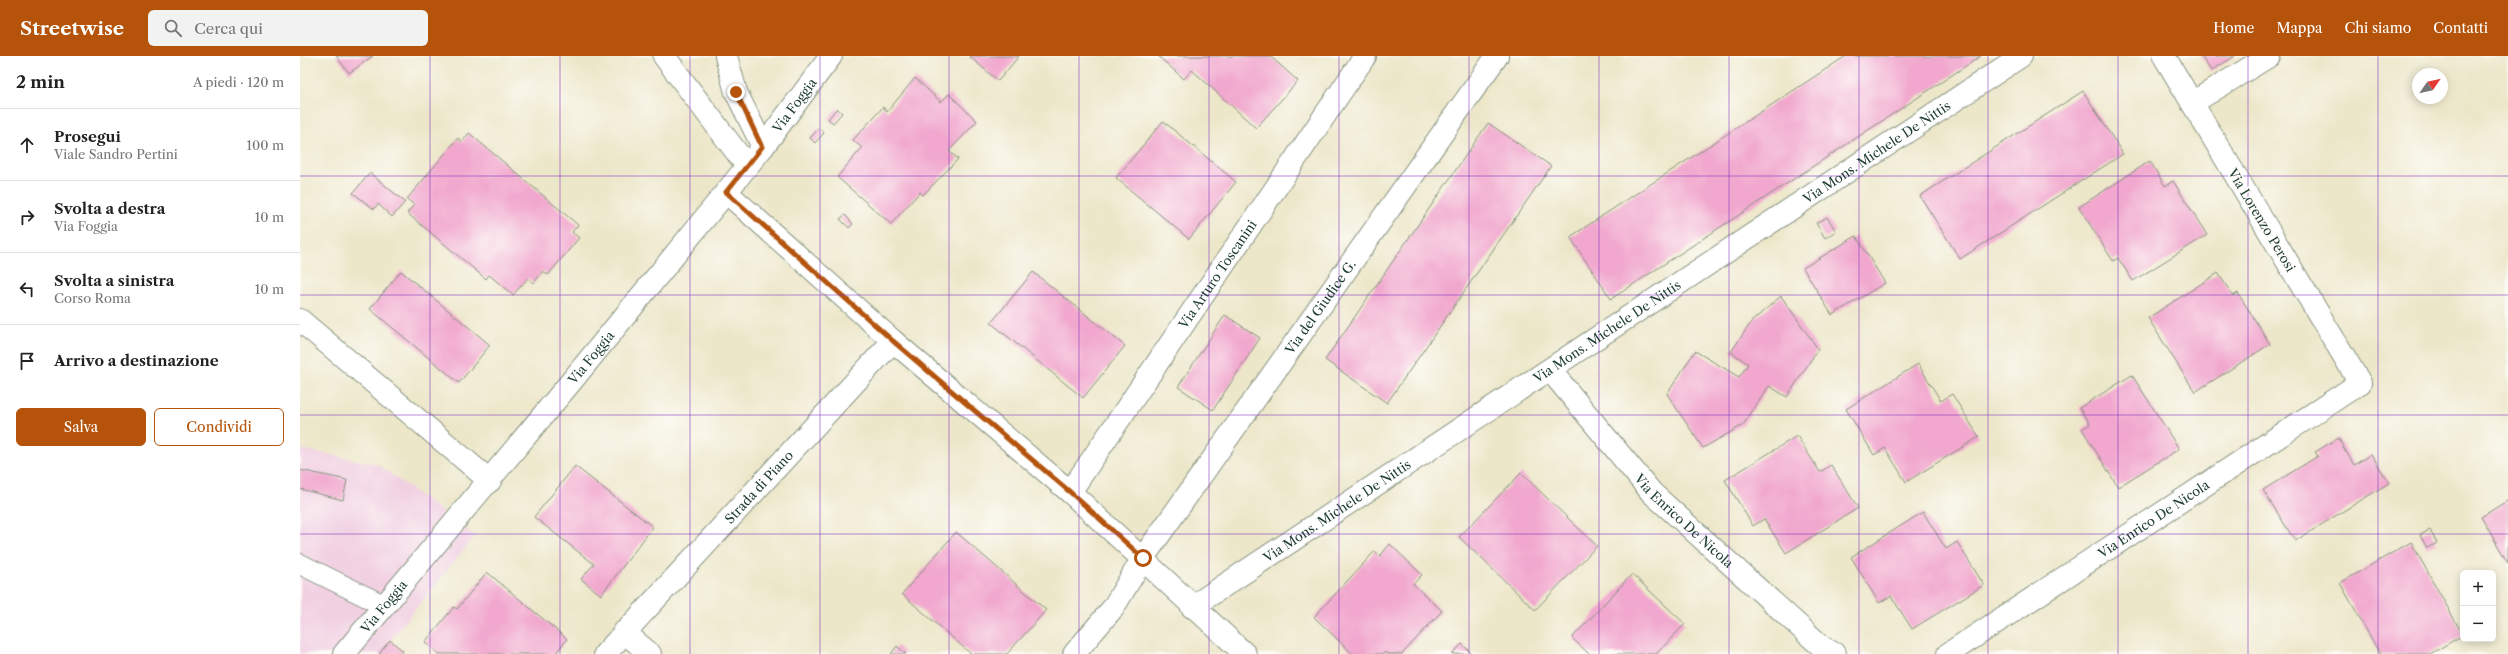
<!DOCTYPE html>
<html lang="it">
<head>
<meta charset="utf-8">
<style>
	:root { --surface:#fff; --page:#f2f2f2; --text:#222; --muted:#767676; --line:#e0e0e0; --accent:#b45309 }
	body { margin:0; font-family:"Libre Caslon Text",serif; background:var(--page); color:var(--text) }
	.controls { position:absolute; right:12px; bottom:12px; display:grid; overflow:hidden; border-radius:6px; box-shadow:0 2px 10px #0003 }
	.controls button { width:36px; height:36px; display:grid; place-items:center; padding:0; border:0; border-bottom:1px solid var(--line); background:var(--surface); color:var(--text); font:20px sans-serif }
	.compass { position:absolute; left:2112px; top:12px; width:36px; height:36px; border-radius:50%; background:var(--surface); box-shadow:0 2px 10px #0003; rotate:56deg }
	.stop { position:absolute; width:12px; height:12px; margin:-9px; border:3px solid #b45309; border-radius:50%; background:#fff }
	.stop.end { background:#b45309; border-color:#fff; box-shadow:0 1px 4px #0008 }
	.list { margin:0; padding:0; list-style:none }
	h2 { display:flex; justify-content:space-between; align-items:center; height:52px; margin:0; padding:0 16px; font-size:17px }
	h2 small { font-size:13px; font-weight:400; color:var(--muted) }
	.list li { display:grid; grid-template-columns:26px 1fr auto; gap:12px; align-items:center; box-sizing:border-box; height:72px; padding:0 16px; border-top:1px solid var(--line) }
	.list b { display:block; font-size:15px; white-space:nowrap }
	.list p { margin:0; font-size:13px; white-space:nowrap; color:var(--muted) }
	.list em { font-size:13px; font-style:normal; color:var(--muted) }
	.actions { display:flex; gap:8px; padding:12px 16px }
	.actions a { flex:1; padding:9px 0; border:1px solid var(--accent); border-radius:6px; text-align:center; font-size:14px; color:var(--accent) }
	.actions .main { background:var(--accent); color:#fff }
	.icon { flex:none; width:22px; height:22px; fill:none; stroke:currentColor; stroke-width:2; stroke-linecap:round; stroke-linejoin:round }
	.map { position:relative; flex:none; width:2208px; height:598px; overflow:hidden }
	header { display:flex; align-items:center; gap:24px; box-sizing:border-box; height:56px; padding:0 20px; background:var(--accent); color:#fff }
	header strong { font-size:19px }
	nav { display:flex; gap:22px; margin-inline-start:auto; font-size:14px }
	.search { width:280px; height:36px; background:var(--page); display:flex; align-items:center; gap:10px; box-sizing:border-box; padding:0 14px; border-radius:6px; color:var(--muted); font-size:15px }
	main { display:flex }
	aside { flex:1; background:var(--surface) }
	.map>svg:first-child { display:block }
</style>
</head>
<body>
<header>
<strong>Streetwise</strong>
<div class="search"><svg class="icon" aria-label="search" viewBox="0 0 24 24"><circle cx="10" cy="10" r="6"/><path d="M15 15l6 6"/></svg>Cerca qui</div>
<nav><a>Home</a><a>Mappa</a><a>Chi siamo</a><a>Contatti</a></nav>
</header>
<main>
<aside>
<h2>2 min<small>A piedi · 120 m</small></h2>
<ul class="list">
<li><svg class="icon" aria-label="ahead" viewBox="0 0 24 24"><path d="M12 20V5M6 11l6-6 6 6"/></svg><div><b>Prosegui</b><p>Viale Sandro Pertini</p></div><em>100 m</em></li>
<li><svg class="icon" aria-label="right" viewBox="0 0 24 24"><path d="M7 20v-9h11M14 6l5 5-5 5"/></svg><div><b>Svolta a destra</b><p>Via Foggia</p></div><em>10 m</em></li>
<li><svg class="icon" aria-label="left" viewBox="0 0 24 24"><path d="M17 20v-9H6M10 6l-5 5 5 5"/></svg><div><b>Svolta a sinistra</b><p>Corso Roma</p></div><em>10 m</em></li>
<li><svg class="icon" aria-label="arrive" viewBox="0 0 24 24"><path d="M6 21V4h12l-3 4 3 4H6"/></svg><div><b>Arrivo a destinazione</b></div></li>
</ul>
<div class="actions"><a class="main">Salva</a><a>Condividi</a></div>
</aside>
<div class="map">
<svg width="2208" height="598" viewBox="0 0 2208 598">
	<rect width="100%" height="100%" fill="#fdfcf7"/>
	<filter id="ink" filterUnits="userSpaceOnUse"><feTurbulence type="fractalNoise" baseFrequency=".025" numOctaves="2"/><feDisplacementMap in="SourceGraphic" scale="8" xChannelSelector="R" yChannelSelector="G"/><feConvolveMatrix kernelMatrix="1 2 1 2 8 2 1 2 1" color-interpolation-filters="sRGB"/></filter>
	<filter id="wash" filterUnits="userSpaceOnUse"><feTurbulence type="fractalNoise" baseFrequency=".012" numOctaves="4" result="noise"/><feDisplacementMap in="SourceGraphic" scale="16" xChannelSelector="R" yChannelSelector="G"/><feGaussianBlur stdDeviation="0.9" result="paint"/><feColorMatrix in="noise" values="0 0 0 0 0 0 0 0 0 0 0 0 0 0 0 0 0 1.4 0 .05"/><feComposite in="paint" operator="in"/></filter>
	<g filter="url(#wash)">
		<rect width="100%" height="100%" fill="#ede7ca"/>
		<!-- built -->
		<path fill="#f1d0e2" d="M0 393 77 408 175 480 79 598H0Z"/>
		<g id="blocks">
			<!-- building -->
			<g fill="#f1a7ce">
				<path d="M36 0H73L49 17Z"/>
				<path d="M669 0H719L698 25Z"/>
				<path d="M858 0H970L998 25 956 72 892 14 884 23Z"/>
				<path d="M1546 0H1681L1311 243 1270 181Z"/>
				<path d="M1901 0H1935L1911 15Z"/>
				<path d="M615 22 641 46 649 38 677 65 649 95 658 103 623 139 620 136 591 168 537 121 562 92 553 84 583 51 587 56Z"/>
				<path d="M1783 35 1823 98 1660 203 1620 140Z"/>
				<path d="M537 52 542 57 533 67 528 63Z"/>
				<path d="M863 65 936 126 889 183 816 122Z"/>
				<path d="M1188 67 1251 110 1087 347 1025 304Z"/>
				<path d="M519 72 524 77 515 87 510 82Z"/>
				<path d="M169 77 278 169 272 176 279 182 248 219 243 215 234 227 228 222 213 239 189 219 186 223 107 157 114 149 107 143 158 82 162 86Z"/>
				<path d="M1850 105 1865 130 1873 125 1907 179 1833 225 1818 202 1813 205 1779 151Z"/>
				<path d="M70 117 105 146 92 161 78 148 74 153 53 137Z"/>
				<path d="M545 159 553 168 549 172 540 163Z"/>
				<path d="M1527 161 1536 175 1525 182 1516 167Z"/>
				<path d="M1556 180 1585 227 1532 259 1503 212Z"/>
				<path d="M101 215 190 289 159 327 70 253Z"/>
				<path d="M733 216 825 290 783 342 691 267Z"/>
				<path d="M1918 217 1933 240 1938 237 1970 288 1895 336 1848 262Z"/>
				<path d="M1481 240 1518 293 1487 341 1469 330 1443 369 1403 392 1367 338 1395 295 1439 321 1448 308 1431 296 1452 265Z"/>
				<path d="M925 259 960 282 913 354 878 331Z"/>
				<path d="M1618 308 1641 345 1652 338 1679 381 1606 426 1585 392 1574 399 1546 353Z"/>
				<path d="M1832 319 1879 393 1818 431 1782 373 1790 368 1779 352Z"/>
				<path d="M1497 380 1520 416 1531 409 1558 452 1486 497 1464 463 1453 470 1425 424Z"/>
				<path d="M2038 382 2054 409 2071 398 2089 427 1995 485 1963 434 2018 400 2015 396Z"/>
				<path d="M275 410 353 471 301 539 281 523 294 508 234 461Z"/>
				<path d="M0 414 47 424 43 444 0 433Z"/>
				<path d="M1221 417 1297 490 1235 554 1159 481Z"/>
				<path d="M2207 445 2208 447V507L2181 461Z"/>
				<path d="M1623 456 1646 493 1657 486 1684 529 1612 573 1591 540 1579 547 1551 501Z"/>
				<path d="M2130 474 2137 487 2127 492 2120 479Z"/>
				<path d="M656 476 746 554 707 598H671L602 538Z"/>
				<path d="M2111 486 2163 579 2130 598H2080L2040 527Z"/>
				<path d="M1090 488 1122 519 1113 528 1142 555 1102 598H1087L1085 596 1083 598H1053L1014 561 1075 495 1080 500Z"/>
				<path d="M187 516 267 583 255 598H139L125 586 154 551 157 553Z"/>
				<path d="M1332 518 1385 568 1356 598H1289L1272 582Z"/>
				<path d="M90 584 103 595 101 598H79Z"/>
				<path d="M1162 588 1172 598H1152Z"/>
				<path d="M597 590 606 598H591Z"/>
			</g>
		</g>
	</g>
	<g filter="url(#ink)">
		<use href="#blocks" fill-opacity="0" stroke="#86927f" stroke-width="1"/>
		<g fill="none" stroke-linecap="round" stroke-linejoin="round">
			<!-- lane casing -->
			<g stroke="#86927f" stroke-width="22">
				<path id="lane" d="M0 508 83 549"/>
			</g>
			<!-- street casing -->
			<g stroke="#86927f" stroke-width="24">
				<g id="street">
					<path d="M364 0 447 110"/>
					<path d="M1892 47 1969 0"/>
					<path d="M0 264 190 425"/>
					<path id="s1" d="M1250 314 1352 437 1522 591 1535 598"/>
					<path id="s2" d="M770 436 1065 0"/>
					<path id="s3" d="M892 551 1721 0"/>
					<path d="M324 576 350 598"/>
					<path id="s4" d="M305 598 593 285"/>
					<path id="s5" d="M774 598 813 552 843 502 1197 0"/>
					<path id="s6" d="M1648 598 2060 327 1864 0"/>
				</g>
			</g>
			<!-- secondary casing -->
			<g stroke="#86927f" stroke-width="24">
				<g id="secondary">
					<path d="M426 0 436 36 463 91"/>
					<path d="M426 136 593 285 770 436 945 598"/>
					<path id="s7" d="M44 598 270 327 463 91 531 0"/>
				</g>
			</g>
			<!-- lane -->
			<use href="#lane" stroke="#fff" stroke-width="20"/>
			<!-- street -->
			<use href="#street" stroke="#fff" stroke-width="22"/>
			<!-- secondary -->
			<use href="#secondary" stroke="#fff" stroke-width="22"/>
		</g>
	</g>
	<g fill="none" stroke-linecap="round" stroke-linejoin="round" filter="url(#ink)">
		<!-- route -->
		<path stroke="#b45309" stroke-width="5" d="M436 36 462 91 426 136 593 285 770 436 843 502"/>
	</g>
	<!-- grid -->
	<path fill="none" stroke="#7b2cbf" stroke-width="1" stroke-opacity="0.55" d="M130 0V598M260 0V598M390 0V598M520 0V598M649 0V598M779 0V598M909 0V598M1039 0V598M1169 0V598M1299 0V598M1429 0V598M1559 0V598M1688 0V598M1818 0V598M1948 0V598M2078 0V598M0 120H2208M0 239H2208M0 359H2208M0 478H2208"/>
	<g text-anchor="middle" stroke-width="3" stroke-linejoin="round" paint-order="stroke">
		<!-- street labels -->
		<g font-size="13" fill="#1f3d34" stroke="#fdfcf7">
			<text dy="5" stroke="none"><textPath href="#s7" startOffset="710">Via Foggia</textPath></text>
			<text dy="5" stroke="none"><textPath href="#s3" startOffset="822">Via Mons. Michele De Nittis</textPath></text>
			<text transform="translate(1962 164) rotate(59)" y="5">Via Lorenzo Perosi</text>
			<text dy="5" stroke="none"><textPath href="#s2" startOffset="263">Via Arturo Toscanini</textPath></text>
			<text dy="5" stroke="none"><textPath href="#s5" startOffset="426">Via del Giudice G.</textPath></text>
			<text dy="5" stroke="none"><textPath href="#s3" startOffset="498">Via Mons. Michele De Nittis</textPath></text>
			<text dy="5" stroke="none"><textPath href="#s7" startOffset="386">Via Foggia</textPath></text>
			<text dy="5" stroke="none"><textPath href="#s4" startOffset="227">Strada di Piano</textPath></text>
			<text dy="5" stroke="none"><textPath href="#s3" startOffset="174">Via Mons. Michele De Nittis</textPath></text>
			<text dy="5" stroke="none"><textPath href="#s6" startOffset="246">Via Enrico De Nicola</textPath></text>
			<text dy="5" stroke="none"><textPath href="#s1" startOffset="202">Via Enrico De Nicola</textPath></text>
			<text dy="5" stroke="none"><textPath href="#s7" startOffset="62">Via Foggia</textPath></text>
		</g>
	</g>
</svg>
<div class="controls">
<button>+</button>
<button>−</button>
</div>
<svg class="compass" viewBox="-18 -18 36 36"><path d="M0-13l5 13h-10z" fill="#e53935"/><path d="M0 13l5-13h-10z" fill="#767676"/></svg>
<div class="stop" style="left:843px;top:502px"></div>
<div class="stop end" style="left:436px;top:36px"></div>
</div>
</main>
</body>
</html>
